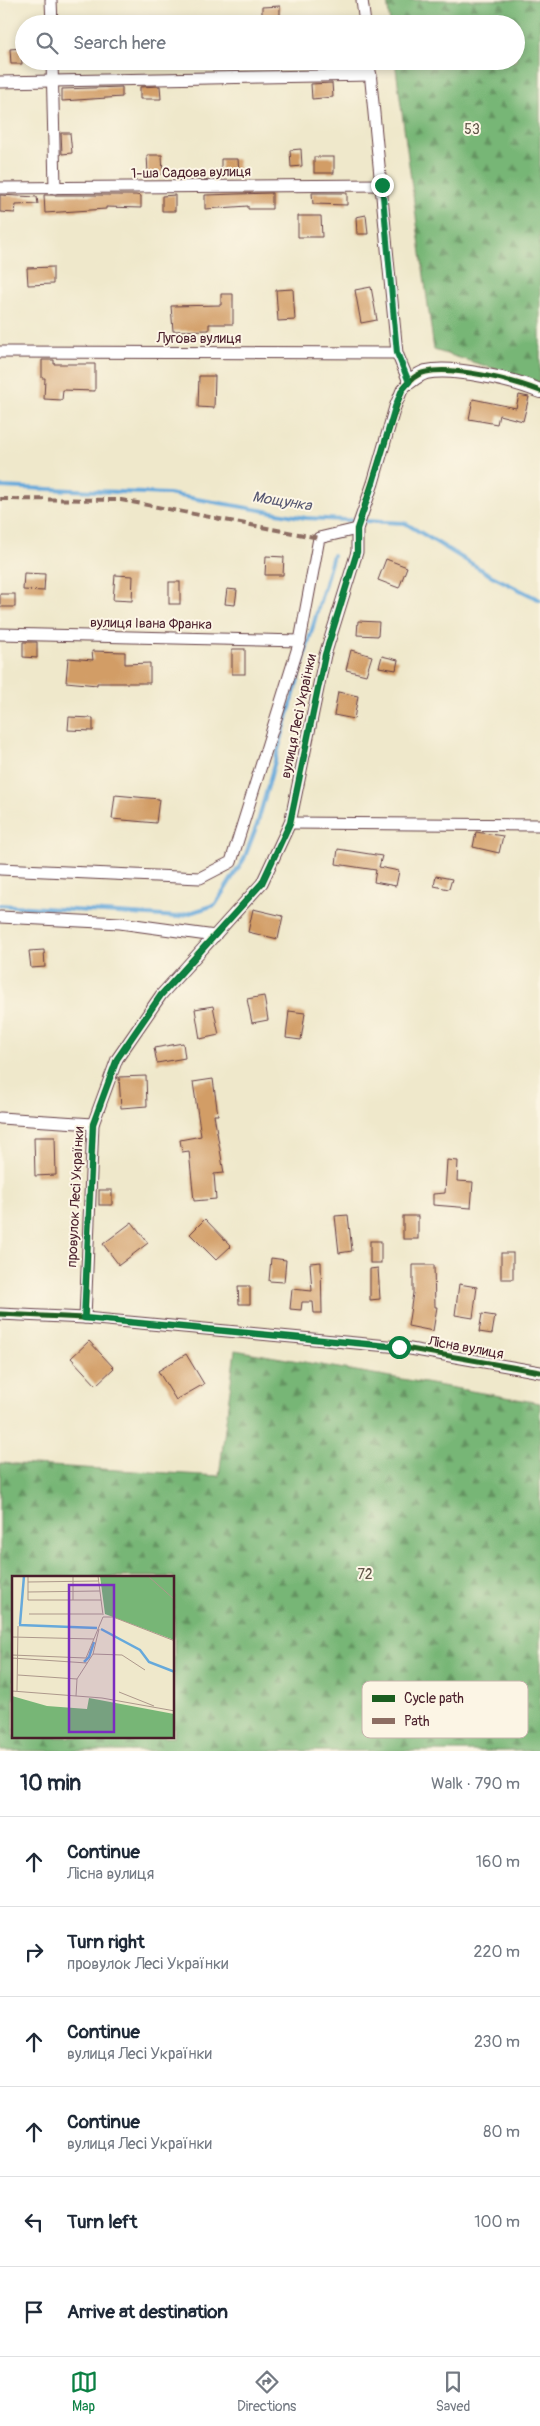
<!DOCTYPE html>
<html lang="en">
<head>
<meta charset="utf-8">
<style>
	:root { --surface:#fff; --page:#f2f2f3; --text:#1f2937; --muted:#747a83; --line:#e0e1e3; --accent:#0b8043 }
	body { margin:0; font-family:Pangolin,sans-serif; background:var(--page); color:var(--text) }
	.stop { position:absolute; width:15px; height:15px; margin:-11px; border:4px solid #0b8043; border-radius:50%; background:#fff }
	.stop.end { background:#0b8043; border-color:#fff; box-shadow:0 1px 5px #0008 }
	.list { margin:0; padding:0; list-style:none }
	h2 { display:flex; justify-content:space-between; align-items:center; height:65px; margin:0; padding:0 20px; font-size:21px }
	h2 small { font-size:16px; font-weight:400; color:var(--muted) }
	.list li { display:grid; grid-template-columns:32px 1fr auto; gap:15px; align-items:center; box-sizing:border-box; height:90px; padding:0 20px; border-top:1px solid var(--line) }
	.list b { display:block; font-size:19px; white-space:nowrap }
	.list p { margin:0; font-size:16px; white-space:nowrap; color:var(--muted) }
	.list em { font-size:16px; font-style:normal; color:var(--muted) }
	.icon { flex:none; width:28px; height:28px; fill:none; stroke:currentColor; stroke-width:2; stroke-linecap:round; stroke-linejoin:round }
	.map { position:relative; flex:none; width:540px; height:1751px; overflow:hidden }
	.search { position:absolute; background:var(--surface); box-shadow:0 2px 8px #0003; left:15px; right:15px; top:15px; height:55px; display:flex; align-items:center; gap:12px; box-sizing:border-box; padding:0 18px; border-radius:28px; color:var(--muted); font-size:19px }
	.sheet { height:605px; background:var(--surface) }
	nav { display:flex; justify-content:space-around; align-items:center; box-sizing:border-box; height:70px; border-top:1px solid var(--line); background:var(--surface); font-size:14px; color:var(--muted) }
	nav a { display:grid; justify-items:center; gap:2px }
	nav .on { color:var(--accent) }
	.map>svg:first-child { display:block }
</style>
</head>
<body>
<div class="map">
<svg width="540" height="1751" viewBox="0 0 540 1751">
	<defs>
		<pattern id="forest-firs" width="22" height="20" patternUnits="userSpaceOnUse" patternTransform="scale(1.25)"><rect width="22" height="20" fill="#77b676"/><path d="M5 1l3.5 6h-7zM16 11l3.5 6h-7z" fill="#649361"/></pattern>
	</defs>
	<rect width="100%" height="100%" fill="#fcf5e5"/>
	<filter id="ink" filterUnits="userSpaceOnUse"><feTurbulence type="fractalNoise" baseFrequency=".02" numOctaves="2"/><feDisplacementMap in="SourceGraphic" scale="10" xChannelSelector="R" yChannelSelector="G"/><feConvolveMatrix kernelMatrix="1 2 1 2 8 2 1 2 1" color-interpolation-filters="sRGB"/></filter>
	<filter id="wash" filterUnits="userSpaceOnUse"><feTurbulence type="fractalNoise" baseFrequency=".0096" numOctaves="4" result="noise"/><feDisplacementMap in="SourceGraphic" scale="20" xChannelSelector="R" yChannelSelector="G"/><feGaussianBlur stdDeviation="1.12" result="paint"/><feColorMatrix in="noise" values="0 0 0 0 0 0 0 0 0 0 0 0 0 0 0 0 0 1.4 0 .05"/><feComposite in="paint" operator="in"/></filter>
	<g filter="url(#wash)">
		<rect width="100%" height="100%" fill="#efe8cb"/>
		<!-- forest -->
		<g fill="url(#forest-firs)" stroke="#606a50" fill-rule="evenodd">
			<path d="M387 0H540V383L434 350 395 61H516V24H390Z"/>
			<path d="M235 1350 540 1403V1751H0V1463L219 1476ZM14 1577H174V1737H14Z"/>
		</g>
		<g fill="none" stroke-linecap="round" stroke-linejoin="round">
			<!-- stream -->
			<g stroke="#66a9db" stroke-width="4">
				<path d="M0 487 168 494 306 518 405 523 490 575 540 600"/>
				<path d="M0 905 177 917 215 905 244 859 257 825 333 555"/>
			</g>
		</g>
		<g id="blocks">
			<!-- building -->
			<g fill="#d29d66">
				<path d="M280 6V18H262V7Z"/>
				<path d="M21 48 22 64H11L10 49Z"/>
				<path d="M332 83 333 97 312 99 311 84Z"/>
				<path d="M160 86 161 99H140V87Z"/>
				<path d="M122 87V97L62 101V89Z"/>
				<path d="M61 133H70L72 153 62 154Z"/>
				<path d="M301 149 302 166 291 167 290 150Z"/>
				<path d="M147 155H162L163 174H148Z"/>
				<rect x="314" y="157" width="20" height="16"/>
				<path d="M221 159H238L239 171 221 172Z"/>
				<path d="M272 193V209H248V206L205 209V195Z"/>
				<path d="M312 193H347V205L313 204Z"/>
				<path d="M0 195 37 197 38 204 16 205 15 213 0 212Z"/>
				<path d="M44 195H136L141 196V208L106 207V209L45 213Z"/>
				<path d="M175 195V211H162V196Z"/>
				<path d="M366 215 368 234H357L356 217Z"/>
				<path d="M298 216H321L322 237H298Z"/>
				<path d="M53 267V284L28 285 27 268Z"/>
				<path d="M371 287 377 320 361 323 355 290Z"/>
				<path d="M293 289 295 320 278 321 276 290Z"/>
				<path d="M221 294H233V324H209V330L173 331 171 306 221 305Z"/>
				<path d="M42 360H54V364H95V391L63 390 62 400 44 399 45 378H42Z"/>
				<path d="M199 376H215L214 408 198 407Z"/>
				<path d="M519 395 529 397 523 421 499 415 497 424 469 419 473 399 516 408Z"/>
				<path d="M266 556 284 557 283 575H265Z"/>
				<path d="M386 559 407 567 399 588 378 580Z"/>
				<path d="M24 573 45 574 44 591 23 590Z"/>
				<path d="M115 575 133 576 132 601 113 600Z"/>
				<rect x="169" y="582" width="11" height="22"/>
				<path d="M227 589 237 590 235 605 225 604Z"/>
				<rect x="0" y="594" width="15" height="13"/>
				<path d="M358 621 379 622 378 636 357 635Z"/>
				<path d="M23 642H37V658L23 657Z"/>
				<rect x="232" y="649" width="13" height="25"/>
				<path d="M351 650 372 656 366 675 346 670Z"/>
				<path d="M92 651 125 652V664L150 663V683H97V685L66 682 68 658 93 660Z"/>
				<path d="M382 656 398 660 396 670 379 667Z"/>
				<path d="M338 692 358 696 354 719 334 715Z"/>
				<path d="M69 717 93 718V731L68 730Z"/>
				<path d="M115 795 159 799 156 823 112 819Z"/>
				<path d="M476 832 503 836 499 853 473 847Z"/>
				<path d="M338 849 382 856 379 867 399 871 396 886 374 882 376 870 336 864Z"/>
				<path d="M436 876 452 879 449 889 434 886Z"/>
				<path d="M253 909 283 916 278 939 248 932Z"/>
				<path d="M44 950 45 967 31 968 29 951Z"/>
				<path d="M264 996 268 1020 252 1023 247 999Z"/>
				<path d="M213 1006 219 1035 200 1039 195 1009Z"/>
				<path d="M289 1011 305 1013 301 1040 286 1038Z"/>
				<path d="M183 1043 185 1058 157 1063 154 1048Z"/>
				<path d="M146 1076 147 1106 121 1108 119 1077Z"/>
				<path d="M213 1079 218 1115H214L224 1173 214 1174 216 1199 194 1201 189 1151 182 1152 180 1140 201 1136 193 1082Z"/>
				<path d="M34 1137H55L56 1175 35 1176Z"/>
				<path d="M447 1160 458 1161 457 1181 473 1182 471 1208 433 1205V1194L445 1193Z"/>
				<rect x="99" y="1190" width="13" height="15"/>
				<path d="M348 1215 352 1251 339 1253 335 1216Z"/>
				<rect x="403" y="1216" width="15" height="23"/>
				<path d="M205 1219 231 1246 216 1260 190 1234Z"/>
				<path d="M132 1222 148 1243 119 1265 103 1244Z"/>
				<rect x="370" y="1241" width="11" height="22"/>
				<rect x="501" y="1253" width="12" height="26"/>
				<path d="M271 1258 286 1260 284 1282 269 1281Z"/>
				<path d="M321 1262 322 1313H314L313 1302H302L301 1310 290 1309 292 1289 312 1291 310 1263Z"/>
				<path d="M413 1265H434L435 1307H437L433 1331 408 1326 413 1293Z"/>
				<path d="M378 1268 380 1299 370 1300V1269Z"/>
				<path d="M459 1284 477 1287 473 1318 455 1315Z"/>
				<path d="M238 1286H250V1304H239Z"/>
				<path d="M482 1314 495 1316 492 1334 479 1332Z"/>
				<path d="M89 1341 114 1368 96 1385 71 1358Z"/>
				<path d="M186 1354 204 1384 176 1400 158 1371Z"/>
			</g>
		</g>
	</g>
	<g filter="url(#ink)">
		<use href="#blocks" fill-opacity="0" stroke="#633d43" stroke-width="1"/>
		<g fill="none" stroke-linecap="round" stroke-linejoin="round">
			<!-- minor casing -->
			<g stroke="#633d43" stroke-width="13">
				<g id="minor">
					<path d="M51 0 52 24"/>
					<path d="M362 0 365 24"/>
					<path d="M52 61 55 188"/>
					<path d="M0 82 371 75"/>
					<path d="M0 188 383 185"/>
					<path d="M0 352 397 353"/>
					<path d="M0 634 300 641"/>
					<path d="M290 823 540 825"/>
					<path d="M0 869 200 878 231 862 300 641 319 538 357 529"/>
					<path d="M0 917 120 923 215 936"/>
					<path d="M0 1118 93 1124"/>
					<path d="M0 1314 85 1318 399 1347 540 1372"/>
					<path d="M85 1318 93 1124 117 1059 161 995 262 883 290 823 325 655 357 552V529L373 483 395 407 402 390 409 382 397 353 369 61"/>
				</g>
			</g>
			<!-- tertiary casing -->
			<g stroke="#633d43" stroke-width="16">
				<path id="tertiary" d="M409 382C414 378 419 374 426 372 453 366 514 380 540 391"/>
			</g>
			<!-- minor -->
			<use href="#minor" stroke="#fff" stroke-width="11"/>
			<!-- tertiary -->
			<use href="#tertiary" stroke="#fff" stroke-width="14"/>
			<!-- quiet -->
			<path stroke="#8d6e63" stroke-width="4" stroke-dasharray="8 4" stroke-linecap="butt" d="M0 499 121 500 319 538"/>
			<!-- cycleway casing -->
			<g stroke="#fcf5e5" stroke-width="8">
				<g id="cycleway">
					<path d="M0 1314 85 1318 399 1347 540 1372"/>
					<path d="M85 1318 93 1124 117 1059 161 995 262 883 290 823 325 655 357 552V529L402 390C408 382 415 374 426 372 454 366 513 380 540 391"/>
				</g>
			</g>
			<!-- cycleway -->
			<use href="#cycleway" stroke="#1b5e20" stroke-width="5"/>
		</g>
	</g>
	<g fill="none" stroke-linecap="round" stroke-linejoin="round" filter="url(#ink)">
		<!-- route -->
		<path stroke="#0b8043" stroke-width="6" d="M382 185 397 353 409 382 402 390 395 407 373 483 357 529V552L325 655 290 823 262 883 161 995 117 1059 93 1124 84 1318 399 1347"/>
	</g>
	<g text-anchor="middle" stroke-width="4" stroke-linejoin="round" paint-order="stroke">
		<!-- park labels -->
		<g font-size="14" fill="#605548" stroke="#fcf5e5">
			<text x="472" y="134">53</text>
			<text x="365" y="1579">72</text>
		</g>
		<!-- street labels -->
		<g font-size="14" fill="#4a1f2b" stroke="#fcf5e5">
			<text transform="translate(191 172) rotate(-1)" y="5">1-ша Садова вулиця</text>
			<text x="199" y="343">Лугова вулиця</text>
			<text transform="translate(151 623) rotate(1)" y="5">вулиця Івана Франка</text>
			<text transform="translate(298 716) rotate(-78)" y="5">вулиця Лесі Українки</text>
			<text transform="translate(75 1197) rotate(-87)" y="5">провулок Лесі Українки</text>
			<text transform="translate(466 1347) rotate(10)" y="5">Лісна вулиця</text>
		</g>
		<!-- water labels -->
		<g font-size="15" font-style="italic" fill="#555671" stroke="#fcf5e5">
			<text transform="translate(282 501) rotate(9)" y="5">Мощунка</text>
		</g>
	</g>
	<!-- overview -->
	<g transform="translate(12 1576)">
		<rect width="162" height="162" fill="#efe8cb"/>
		<path d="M88 0H162V64L93 38ZM0 120 35 130 75 133 77 122 162 138V162H0Z" fill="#77b676"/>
		<path fill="none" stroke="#66a9db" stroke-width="2.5" d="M8 48 12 0M7 49 85 52M89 53 128 74 137 86 163 96M72 86 77 81 82 66"/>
		<path fill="none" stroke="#ad988b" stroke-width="1" d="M16 0V24H89M61 0V24M86 0 91 39M136 0 163 24M16 6 87 5M16 16 88 15M17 38H90M91 41H101L163 65M0 61 82 63M81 78 110 79 133 94M0 79 74 82 91 41M0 82 75 87M6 99 65 103M0 115 90 122 163 135M5 115 6 50M107 116 142 130M64 120 65 103 81 78 87 53"/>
		<path fill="#7b2cbf" fill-opacity="0.15" stroke="#7b2cbf" stroke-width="2.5" d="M57 9H102V156H57Z"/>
		<rect width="162" height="162" fill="none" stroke="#4a1f2b" stroke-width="2.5"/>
	</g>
	<!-- legend -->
	<rect x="362" y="1681" width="166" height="57" rx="8" fill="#fcf5e5" stroke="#c7b5ad" stroke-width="1"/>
	<rect x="372" y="1695" width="23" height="7" fill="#1b5e20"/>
	<rect x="372" y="1718" width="23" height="6" fill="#8d6e63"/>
	<g font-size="14" fill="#4a1f2b">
		<text x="404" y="1703">Cycle path</text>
		<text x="404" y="1726">Path</text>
	</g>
</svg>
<div class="stop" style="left:399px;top:1347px"></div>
<div class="stop end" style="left:382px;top:185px"></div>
<div class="search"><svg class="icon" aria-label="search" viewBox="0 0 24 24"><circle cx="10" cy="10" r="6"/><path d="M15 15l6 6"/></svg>Search here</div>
</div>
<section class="sheet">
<h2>10 min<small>Walk · 790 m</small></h2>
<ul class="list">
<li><svg class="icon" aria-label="ahead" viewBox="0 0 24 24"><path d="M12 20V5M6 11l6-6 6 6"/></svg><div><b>Continue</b><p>Лісна вулиця</p></div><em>160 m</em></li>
<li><svg class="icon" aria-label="right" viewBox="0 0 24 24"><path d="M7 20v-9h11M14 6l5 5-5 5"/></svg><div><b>Turn right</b><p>провулок Лесі Українки</p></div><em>220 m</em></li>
<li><svg class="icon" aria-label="ahead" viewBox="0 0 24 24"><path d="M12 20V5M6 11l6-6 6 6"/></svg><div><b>Continue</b><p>вулиця Лесі Українки</p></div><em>230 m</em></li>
<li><svg class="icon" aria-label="ahead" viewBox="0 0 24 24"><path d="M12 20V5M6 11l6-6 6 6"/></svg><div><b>Continue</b><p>вулиця Лесі Українки</p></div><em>80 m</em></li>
<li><svg class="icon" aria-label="left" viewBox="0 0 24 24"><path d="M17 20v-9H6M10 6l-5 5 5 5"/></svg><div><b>Turn left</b></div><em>100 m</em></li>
<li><svg class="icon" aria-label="arrive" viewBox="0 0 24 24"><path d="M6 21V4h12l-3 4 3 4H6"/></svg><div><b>Arrive at destination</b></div></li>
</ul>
</section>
<nav>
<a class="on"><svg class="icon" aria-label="map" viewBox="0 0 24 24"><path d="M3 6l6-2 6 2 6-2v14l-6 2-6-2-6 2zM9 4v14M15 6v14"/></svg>Map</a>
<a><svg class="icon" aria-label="directions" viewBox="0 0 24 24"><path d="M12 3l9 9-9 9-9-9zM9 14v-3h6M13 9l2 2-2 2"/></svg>Directions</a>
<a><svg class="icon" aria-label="saved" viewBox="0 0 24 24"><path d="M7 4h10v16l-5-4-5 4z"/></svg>Saved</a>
</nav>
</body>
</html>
